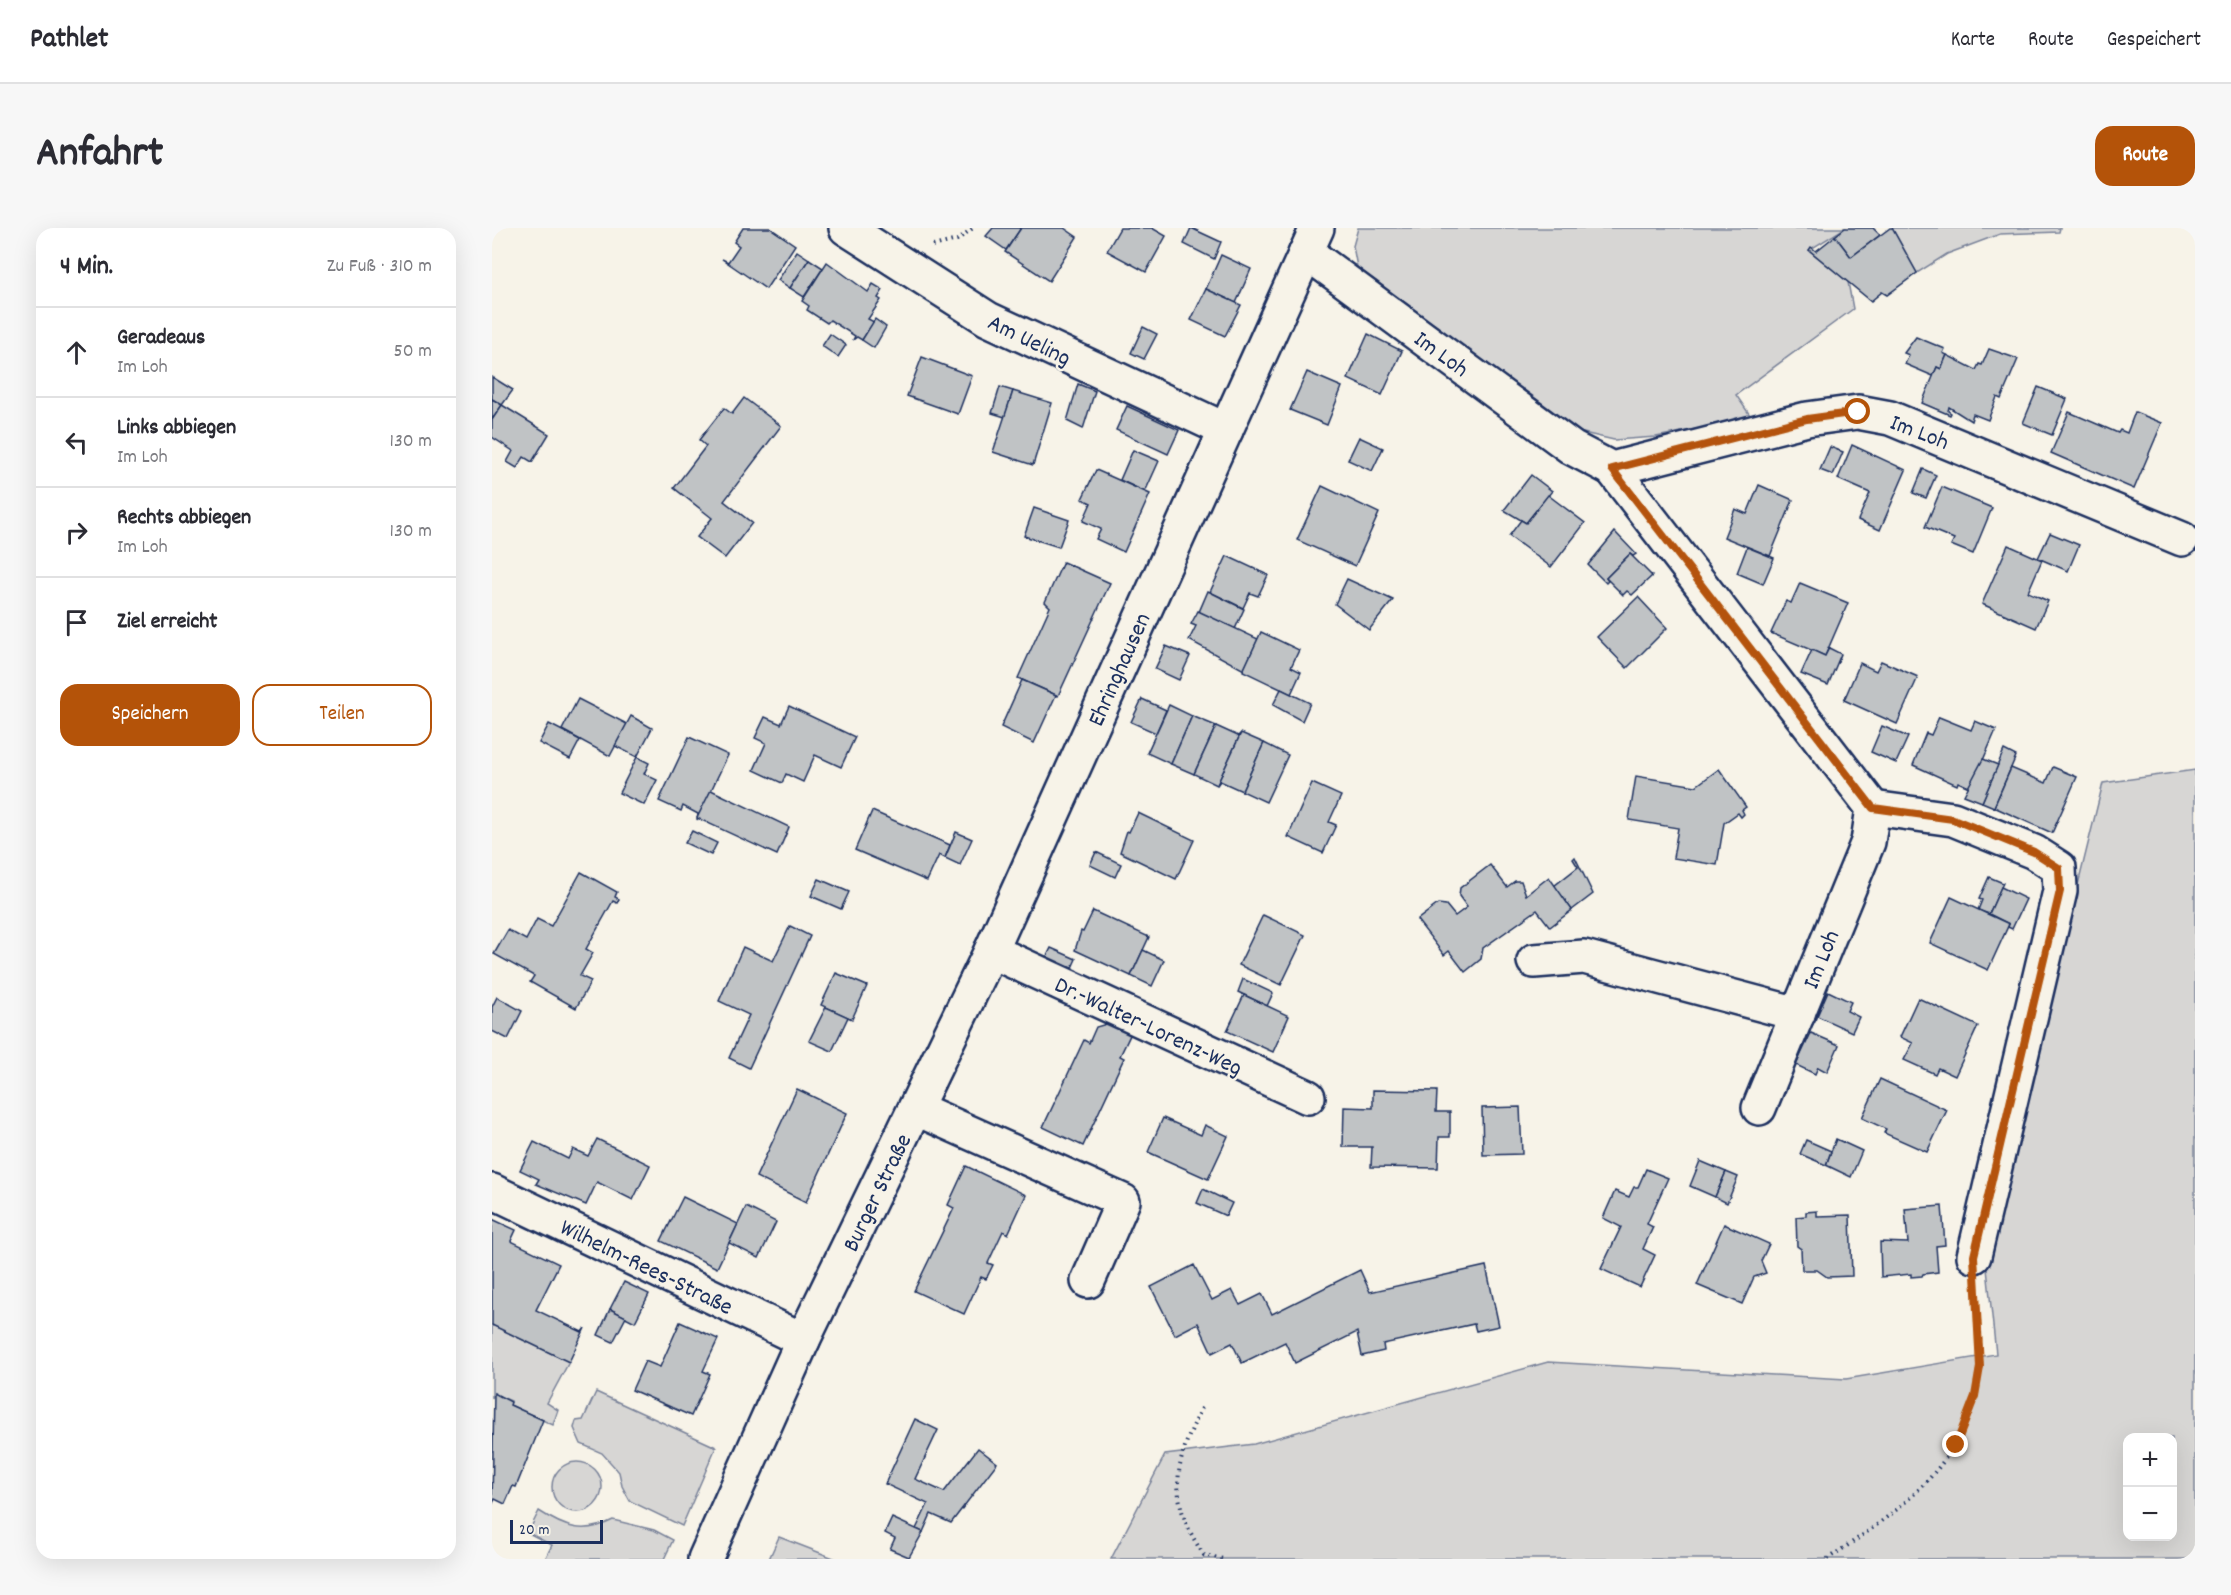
<!DOCTYPE html>
<html lang="de">
<head>
<meta charset="utf-8">
<style>
	:root { --surface:#fff; --page:#f7f7f7; --text:#2b2b33; --muted:#7c7c81; --line:#e1e1e2; --accent:#b45309 }
	body { margin:0; font-family:Dekko,sans-serif; background:var(--page); color:var(--text) }
	.controls { position:absolute; right:18px; bottom:18px; display:grid; overflow:hidden; border-radius:12px; box-shadow:0 6px 24px #0002 }
	.controls button { width:54px; height:54px; display:grid; place-items:center; padding:0; border:0; border-bottom:2px solid var(--line); background:var(--surface); color:var(--text); font:30px sans-serif }
	.scale { position:absolute; left:18px; bottom:15px; width:93px; box-sizing:border-box; padding-left:6px; border:3px solid #1b2f5e; border-top:0; font-size:16px; line-height:21px; white-space:nowrap; color:#1b2f5e; -webkit-text-stroke:4px #f7f3e8; paint-order:stroke }
	.stop { position:absolute; width:18px; height:18px; margin:-14px; border:4px solid #b45309; border-radius:50%; background:#fff }
	.stop.end { background:#b45309; border-color:#fff; box-shadow:0 2px 6px #0008 }
	.list { margin:0; padding:0; list-style:none }
	h2 { display:flex; justify-content:space-between; align-items:center; height:78px; margin:0; padding:0 24px; font-size:26px }
	h2 small { font-size:20px; font-weight:400; color:var(--muted) }
	.list li { display:grid; grid-template-columns:39px 1fr auto; gap:18px; align-items:center; box-sizing:border-box; height:90px; padding:0 24px; border-top:2px solid var(--line) }
	.list b { display:block; font-size:22px; white-space:nowrap }
	.list p { margin:0; font-size:20px; white-space:nowrap; color:var(--muted) }
	.list em { font-size:20px; font-style:normal; color:var(--muted) }
	.actions { display:flex; gap:12px; padding:18px 24px }
	.actions a { flex:1; padding:14px 0; border:2px solid var(--accent); border-radius:18px; text-align:center; font-size:21px; color:var(--accent) }
	.actions .main { background:var(--accent); color:#fff }
	.icon { flex:none; width:33px; height:33px; fill:none; stroke:currentColor; stroke-width:2; stroke-linecap:round; stroke-linejoin:round }
	.map { position:relative; flex:none; width:1703px; height:1331px; overflow:hidden; border-radius:18px }
	header { display:flex; align-items:center; gap:36px; box-sizing:border-box; height:84px; padding:0 30px; background:var(--surface); border-bottom:2px solid var(--line) }
	header strong { font-size:28px }
	nav { display:flex; gap:33px; margin-inline-start:auto; font-size:21px }
	.intro { display:flex; align-items:center; justify-content:space-between; box-sizing:border-box; height:144px; padding:0 36px }
	h1 { margin:0; font-size:42px }
	.button { padding:15px 27px; border-radius:18px; background:var(--accent); color:#fff; font-size:21px; font-weight:700 }
	main { display:flex; gap:36px; padding:0 36px }
	aside { flex:1; background:var(--surface); border-radius:18px; box-shadow:0 6px 24px #0002 }
	.map>svg:first-child { display:block }
</style>
</head>
<body>
<header>
<strong>Pathlet</strong>
<nav><a>Karte</a><a>Route</a><a>Gespeichert</a></nav>
</header>
<div class="intro"><h1>Anfahrt</h1><a class="button">Route</a></div>
<main>
<aside>
<h2>4 Min.<small>Zu Fuß · 310 m</small></h2>
<ul class="list">
<li><svg class="icon" aria-label="ahead" viewBox="0 0 24 24"><path d="M12 20V5M6 11l6-6 6 6"/></svg><div><b>Geradeaus</b><p>Im Loh</p></div><em>50 m</em></li>
<li><svg class="icon" aria-label="left" viewBox="0 0 24 24"><path d="M17 20v-9H6M10 6l-5 5 5 5"/></svg><div><b>Links abbiegen</b><p>Im Loh</p></div><em>130 m</em></li>
<li><svg class="icon" aria-label="right" viewBox="0 0 24 24"><path d="M7 20v-9h11M14 6l5 5-5 5"/></svg><div><b>Rechts abbiegen</b><p>Im Loh</p></div><em>130 m</em></li>
<li><svg class="icon" aria-label="arrive" viewBox="0 0 24 24"><path d="M6 21V4h12l-3 4 3 4H6"/></svg><div><b>Ziel erreicht</b></div></li>
</ul>
<div class="actions"><a class="main">Speichern</a><a>Teilen</a></div>
</aside>
<div class="map">
<svg width="1703" height="1331" viewBox="0 0 1703 1331">
	<rect width="100%" height="100%" fill="#f7f3e8"/>
	<filter id="ink" filterUnits="userSpaceOnUse"><feTurbulence type="fractalNoise" baseFrequency=".0167" numOctaves="2"/><feDisplacementMap in="SourceGraphic" scale="12" xChannelSelector="R" yChannelSelector="G"/><feConvolveMatrix kernelMatrix="1 2 1 2 8 2 1 2 1" color-interpolation-filters="sRGB"/></filter>
	<g filter="url(#ink)">
		<!-- green -->
		<g fill="#d7d6d4" stroke="#798299" stroke-width="1.5" fill-rule="evenodd">
			<path d="M866 0H1353L1317 22 1356 54 1361 81 1244 167 1260 190 1164 209 1122 212 1087 204 865 39 861 18Z"/>
			<path d="M1400 0H1568L1567 4 1508 6 1455 26 1425 45Z"/>
			<path d="M1703 542V1331H619L673 1227 762 1216 1056 1134 1354 1151 1504 1126 1494 1031 1611 555ZM1636 1210H1680V1308H1636Z"/>
			<path d="M0 1097 77 1134 55 1175 66 1182 61 1197 18 1177 19 1173 2 1166 0 1170Z"/>
			<path d="M104 1164 224 1219 190 1298 138 1273 130 1258 127 1244 110 1225 89 1216 82 1200 84 1193 91 1192Z"/>
			<circle cx="85" cy="1259" r="25"/>
			<path d="M47 1283C73 1300 92 1307 121 1292L162 1302 181 1312 172 1331H53L60 1317 36 1305Z"/>
			<path d="M287 1309 344 1331H277Z"/>
		</g>
		<!-- building -->
		<g fill="#c0c3c5" stroke="#1b2f5e" stroke-width="1.5">
			<path d="M251 0H278L303 17 274 61 230 31 236 34 247 18 242 14Z"/>
			<path d="M501 0H529L514 22 494 8Z"/>
			<path d="M529 0H572L585 9 557 53 513 24Z"/>
			<path d="M628 0H660L674 8 654 44 615 23Z"/>
			<path d="M699 0 729 14 722 31 692 16Z"/>
			<path d="M1353 0H1381L1388 7 1359 29 1343 8Z"/>
			<path d="M1398 0H1400L1425 45 1395 67 1390 64 1379 73 1317 22 1319 19 1324 23 1343 8 1359 29Z"/>
			<path d="M305 23 317 31 298 60 286 52Z"/>
			<path d="M729 27 759 41 744 75 714 61Z"/>
			<path d="M317 31 331 40 312 69 298 60Z"/>
			<path d="M335 34 376 64 381 56 391 62 386 70 389 72 376 91 382 94 370 112 365 109 361 112 363 108 338 92 335 95 315 82 317 78 310 73Z"/>
			<path d="M714 61 749 77 733 108 699 92Z"/>
			<path d="M383 91 394 99 382 120 370 112Z"/>
			<path d="M651 99 665 106 652 131 639 125Z"/>
			<path d="M338 106 354 117 346 129 330 118Z"/>
			<path d="M876 106 910 123 890 167 856 151Z"/>
			<path d="M1424 109 1453 121 1451 125 1455 127 1449 141 1445 139 1441 148 1413 136 1417 127 1412 125Z"/>
			<path d="M1497 121 1526 131 1509 171 1505 169 1496 192 1481 186 1479 193 1457 179 1456 183 1459 185 1458 187 1430 175 1445 139 1449 141 1455 127 1484 142 1487 136 1490 137Z"/>
			<path d="M430 129 480 148 466 186 415 168Z"/>
			<path d="M815 144 850 159 835 197 798 182Z"/>
			<path d="M0 149 21 162 10 177 0 171Z"/>
			<path d="M586 156 603 163 591 201 575 193Z"/>
			<path d="M508 159 521 163 513 189 500 185Z"/>
			<path d="M1546 159 1575 171 1560 207 1531 195Z"/>
			<path d="M521 163 560 175 541 237 501 224Z"/>
			<path d="M252 170 289 198 232 273 260 295 233 330 205 309 220 290 182 260 214 218 207 212 232 180 240 186Z"/>
			<path d="M0 171 10 177 0 192Z"/>
			<path d="M10 177 57 206 40 234 32 229 25 240 15 234 21 223 0 209V192Z"/>
			<path d="M635 178 687 202 676 226 624 202Z"/>
			<path d="M1577 184 1626 205 1628 202 1635 205 1643 184 1670 195 1642 261 1559 225Z"/>
			<path d="M867 209 891 220 880 243 856 232Z"/>
			<path d="M1360 217 1414 242 1388 302 1366 292 1378 265 1346 251Z"/>
			<path d="M1338 219 1351 224 1341 247 1328 242Z"/>
			<path d="M641 222 667 233 653 264 628 252Z"/>
			<path d="M1431 241 1444 247 1434 270 1421 265Z"/>
			<path d="M604 242 658 266 632 324 604 311 609 301 591 293 599 275 590 271Z"/>
			<path d="M1039 247 1060 263 1034 295 1012 282Z"/>
			<path d="M1267 257 1301 272 1278 328 1232 309 1243 281 1255 286Z"/>
			<path d="M830 258 887 285 863 338 805 312Z"/>
			<path d="M1450 259 1500 280 1481 326 1459 317 1462 311 1433 299Z"/>
			<path d="M1056 267 1093 295 1059 339 1017 308 1029 292 1034 295Z"/>
			<path d="M542 280 577 292 567 319 532 308Z"/>
			<path d="M1123 304 1144 326 1141 328 1138 326 1114 350 1116 353 1114 355 1096 337Z"/>
			<path d="M1558 305 1587 317 1576 343 1546 330Z"/>
			<path d="M1516 317 1550 332 1536 364 1556 373 1544 400 1490 376Z"/>
			<path d="M1255 319 1282 330 1271 356 1245 345Z"/>
			<path d="M1138 326 1160 348 1140 367 1135 363 1131 367 1114 350Z"/>
			<path d="M735 328 776 347 766 368 758 365 751 380 718 364Z"/>
			<path d="M571 334 618 355 566 468 526 450 558 379 553 374Z"/>
			<path d="M855 351 901 372 877 402 843 376Z"/>
			<path d="M1308 355 1356 375 1333 428 1279 405 1294 373 1299 375Z"/>
			<path d="M716 363 752 381 743 401 707 384Z"/>
			<path d="M1146 369 1175 400 1135 440 1105 409Z"/>
			<path d="M706 383 766 411 752 442 697 412 704 398 699 396Z"/>
			<path d="M769 404 807 422 799 439 809 444 799 466 751 443Z"/>
			<path d="M674 418 698 428 687 452 663 441Z"/>
			<path d="M1337 420 1349 426 1336 457 1309 446 1320 422 1333 428Z"/>
			<path d="M1389 433 1426 449 1405 496 1352 472 1368 435 1384 443Z"/>
			<path d="M530 452 564 467 542 515 509 499Z"/>
			<path d="M789 461 818 475 810 493 781 477Z"/>
			<path d="M86 471 135 496 118 528 70 502Z"/>
			<path d="M650 471 674 482 664 505 639 494Z"/>
			<path d="M677 477 700 488 679 536 655 525Z"/>
			<path d="M297 478 363 509 349 539 323 527 311 554 294 546 290 555 262 542 274 515 263 510 273 489 289 496Z"/>
			<path d="M139 488 160 500 145 529 123 518Z"/>
			<path d="M700 488 724 498 702 546 679 536Z"/>
			<path d="M1447 489 1479 502 1483 493 1504 502 1479 560 1466 554 1465 557 1421 537 1434 505 1439 507Z"/>
			<path d="M57 496 88 512 78 531 47 515Z"/>
			<path d="M724 498 746 508 749 505 725 557 702 546Z"/>
			<path d="M1390 498 1416 509 1404 535 1379 524Z"/>
			<path d="M749 505 772 515 750 563 728 553 725 557Z"/>
			<path d="M197 509 236 527 205 592 206 586 191 578 189 583 167 573Z"/>
			<path d="M772 515 796 527 774 574 750 563Z"/>
			<path d="M1512 522 1524 528 1502 579 1490 574Z"/>
			<path d="M145 529 157 535 152 546 165 552 152 577 127 565Z"/>
			<path d="M1491 531 1506 537 1490 574 1472 567Z"/>
			<path d="M1561 539 1585 549 1560 605 1502 579 1519 540 1554 555Z"/>
			<path d="M1227 541 1254 579 1250 582 1252 586 1249 589 1246 585 1232 595 1225 637 1181 630 1186 600 1137 592 1144 548 1204 558Z"/>
			<path d="M820 555 849 568 837 594 844 597 831 625 796 609Z"/>
			<path d="M219 562 297 599 285 627 205 590Z"/>
			<path d="M380 583 458 617 453 630 447 627 435 653 363 622Z"/>
			<path d="M646 585 702 612 684 651 628 624 635 603 637 604Z"/>
			<path d="M200 603 225 615 219 627 193 615Z"/>
			<path d="M464 604 480 611 468 637 453 630Z"/>
			<path d="M604 624 629 636 623 649 598 637Z"/>
			<path d="M1083 629 1101 666 1080 682 1062 658 1086 639 1081 631Z"/>
			<path d="M998 637 1015 659 1023 653H1029L1034 667 1057 649 1080 682 1058 699 1045 682 991 720 989 731 973 744 957 723 952 727 925 692 946 676 954 677 963 688 975 679 967 668 968 660Z"/>
			<path d="M89 644 125 664 123 669 127 671 125 675 121 673 94 721 101 725 88 748 99 753 84 780 38 754 42 748 2 726 16 702 34 712 45 691 59 698Z"/>
			<path d="M1497 649 1511 655 1497 686 1486 682 1490 672 1487 671Z"/>
			<path d="M327 651 357 664 349 681 319 668Z"/>
			<path d="M1509 659 1534 671 1520 701 1516 699 1517 696 1497 686Z"/>
			<path d="M1459 669 1517 696 1496 742 1438 715Z"/>
			<path d="M601 683 657 709 639 748 583 722 589 703 591 704Z"/>
			<path d="M771 687 813 707 789 757 747 737Z"/>
			<path d="M298 698 318 708 257 840 237 830 257 787 227 773 251 719 281 733Z"/>
			<path d="M559 720 584 731 578 744 553 732Z"/>
			<path d="M651 722 672 732 660 758 639 748Z"/>
			<path d="M344 745 375 758 360 791 329 777Z"/>
			<path d="M751 751 781 765 775 778 746 764Z"/>
			<path d="M1336 763 1359 774 1355 783 1367 789 1360 804 1325 788Z"/>
			<path d="M752 767 797 788 781 824 735 803Z"/>
			<path d="M5 769 30 783 16 811 0 803V779Z"/>
			<path d="M1426 770 1486 798 1463 848 1446 840 1443 846 1412 832 1421 815 1408 809Z"/>
			<path d="M334 779 356 789 340 823 317 813Z"/>
			<path d="M618 795 639 805 628 828 632 830 591 918 551 899 592 812 597 815 604 799Z"/>
			<path d="M1319 805 1347 817 1335 844 1326 839 1323 846 1304 837Z"/>
			<path d="M1388 851 1455 882 1435 924 1392 905 1394 901 1370 890Z"/>
			<path d="M305 861 355 885 314 974 264 949Z"/>
			<path d="M881 862 945 863 944 884H958V909H947L946 940 879 939 880 919H851L852 879 881 880Z"/>
			<path d="M1028 879 1030 926 991 927 990 880Z"/>
			<path d="M671 890 709 907 713 897 736 908 716 951 656 924Z"/>
			<path d="M105 911 158 937 141 972 105 954 94 977 44 956 47 951 28 942 42 914 76 931 81 921 96 928Z"/>
			<path d="M1344 911 1370 923 1359 949 1334 937Z"/>
			<path d="M1314 912 1339 923 1334 937 1308 926Z"/>
			<path d="M1208 933 1234 944 1223 969 1198 958Z"/>
			<path d="M474 938 534 967 516 1006 511 1003 496 1035 501 1037 494 1051 489 1049 472 1086 422 1063 462 980 456 977Z"/>
			<path d="M1154 941 1176 950 1155 996 1161 999 1151 1021 1163 1027 1148 1059 1109 1041 1129 999 1111 990 1123 963 1137 969 1142 959H1146Z"/>
			<path d="M1234 944 1246 949 1235 975 1223 969Z"/>
			<path d="M711 961 740 975 734 988 705 975Z"/>
			<path d="M191 969 246 996 225 1040 169 1013Z"/>
			<path d="M1450 978 1453 1017 1444 1018 1446 1044 1431 1046 1430 1048 1419 1049V1046L1389 1049 1388 1014 1416 1015 1413 981Z"/>
			<path d="M254 979 284 994 267 1030 237 1015Z"/>
			<path d="M1325 983V988L1358 987 1360 1048 1335 1049 1325 1042H1310L1309 1021 1305 1018 1304 989 1314 988V984Z"/>
			<path d="M0 991 24 1002 19 1013 67 1036 44 1082 90 1104 93 1100 77 1134 0 1097Z"/>
			<path d="M1232 996 1277 1016 1269 1033 1274 1045 1262 1049 1250 1076 1205 1057Z"/>
			<path d="M702 1037 720 1072 740 1062 748 1077 770 1066 780 1086 868 1042 878 1064 994 1038 1007 1098 984 1103 982 1096 891 1116 892 1123 870 1128 865 1104 803 1135 793 1114 750 1135 740 1115 720 1125 706 1095 683 1107 659 1059Z"/>
			<path d="M132 1054 157 1066 143 1094 118 1081Z"/>
			<path d="M118 1081 134 1089 121 1114 106 1107Z"/>
			<path d="M188 1094 226 1111 211 1143 218 1146 199 1188 140 1162 153 1133 168 1139Z"/>
			<path d="M2 1165 19 1174 18 1177 51 1192 24 1259 21 1258 13 1276 3 1271 0 1277Z"/>
			<path d="M423 1191 446 1202 423 1251 452 1264 486 1220 505 1235 459 1295 439 1286 431 1304 424 1301 436 1276 393 1256Z"/>
			<path d="M400 1290 431 1304 417 1329 398 1321 403 1310 393 1305Z"/>
		</g>
		<g fill="none" stroke-linecap="round" stroke-linejoin="round">
			<!-- minor casing -->
			<g stroke="#1b2f5e" stroke-width="38">
				<g id="minor">
					<path d="M354 0 496 91 734 202"/>
					<path d="M814 24 1080 220 1120 241 1315 191 1366 184 1398 190 1690 311"/>
					<path d="M1120 241 1381 580 1376 614 1267 880"/>
					<path d="M1381 580 1461 591 1542 624 1567 640 1568 663 1482 1028"/>
					<path d="M499 723 816 869"/>
					<path d="M1042 733 1092 729 1306 786"/>
					<path d="M425 881 631 973 596 1053"/>
					<path d="M0 963 311 1112"/>
				</g>
			</g>
			<!-- major casing -->
			<g stroke="#1b2f5e" stroke-width="38">
				<path id="major" d="M213 1331 311 1112 499 723 825 0"/>
			</g>
			<!-- path -->
			<g stroke="#1b2f5e" stroke-width="4" stroke-dasharray="1.5 4.5" stroke-linecap="butt">
				<path d="M441 18 465 12 481 0"/>
				<path d="M710 1180C681 1236 675 1273 712 1327L731 1331"/>
				<path d="M1335 1331C1407 1284 1477 1235 1487 1142 1490 1116 1485 1086 1483 1059"/>
			</g>
			<!-- minor -->
			<use href="#minor" stroke="#f7f3e8" stroke-width="33"/>
			<!-- major -->
			<use href="#major" stroke="#f7f3e8" stroke-width="33"/>
		</g>
	</g>
	<g fill="none" stroke-linecap="round" stroke-linejoin="round" filter="url(#ink)">
		<!-- route -->
		<path stroke="#b45309" stroke-width="8" d="M1366 184 1315 191 1120 241 1381 580 1461 591 1542 624 1567 640 1568 663 1482 1028 1488 1139 1483 1168 1464 1217"/>
	</g>
	<g text-anchor="middle" stroke-width="5" stroke-linejoin="round" paint-order="stroke">
		<!-- street labels -->
		<g font-size="24" fill="#1b2f5e" stroke="#f7f3e8">
			<text transform="translate(538 111) rotate(26)" y="8">Am Ueling</text>
			<text transform="translate(950 125) rotate(36)" y="8">Im Loh</text>
			<text transform="translate(1428 203) rotate(21)" y="8">Im Loh</text>
			<text transform="translate(626 441) rotate(-66)" y="8">Ehringhausen</text>
			<text transform="translate(1328 731) rotate(-68)" y="8">Im Loh</text>
			<text transform="translate(657 797) rotate(25)" y="8">Dr.-Walter-Lorenz-Weg</text>
			<text transform="translate(384 964) rotate(-64)" y="8">Burger Straße</text>
			<text transform="translate(155 1038) rotate(26)" y="8">Wilhelm-Rees-Straße</text>
		</g>
	</g>
</svg>
<div class="controls">
<button>+</button>
<button>−</button>
</div>
<div class="scale">20 m</div>
<div class="stop" style="left:1366px;top:184px"></div>
<div class="stop end" style="left:1464px;top:1217px"></div>
</div>
</main>
</body>
</html>
